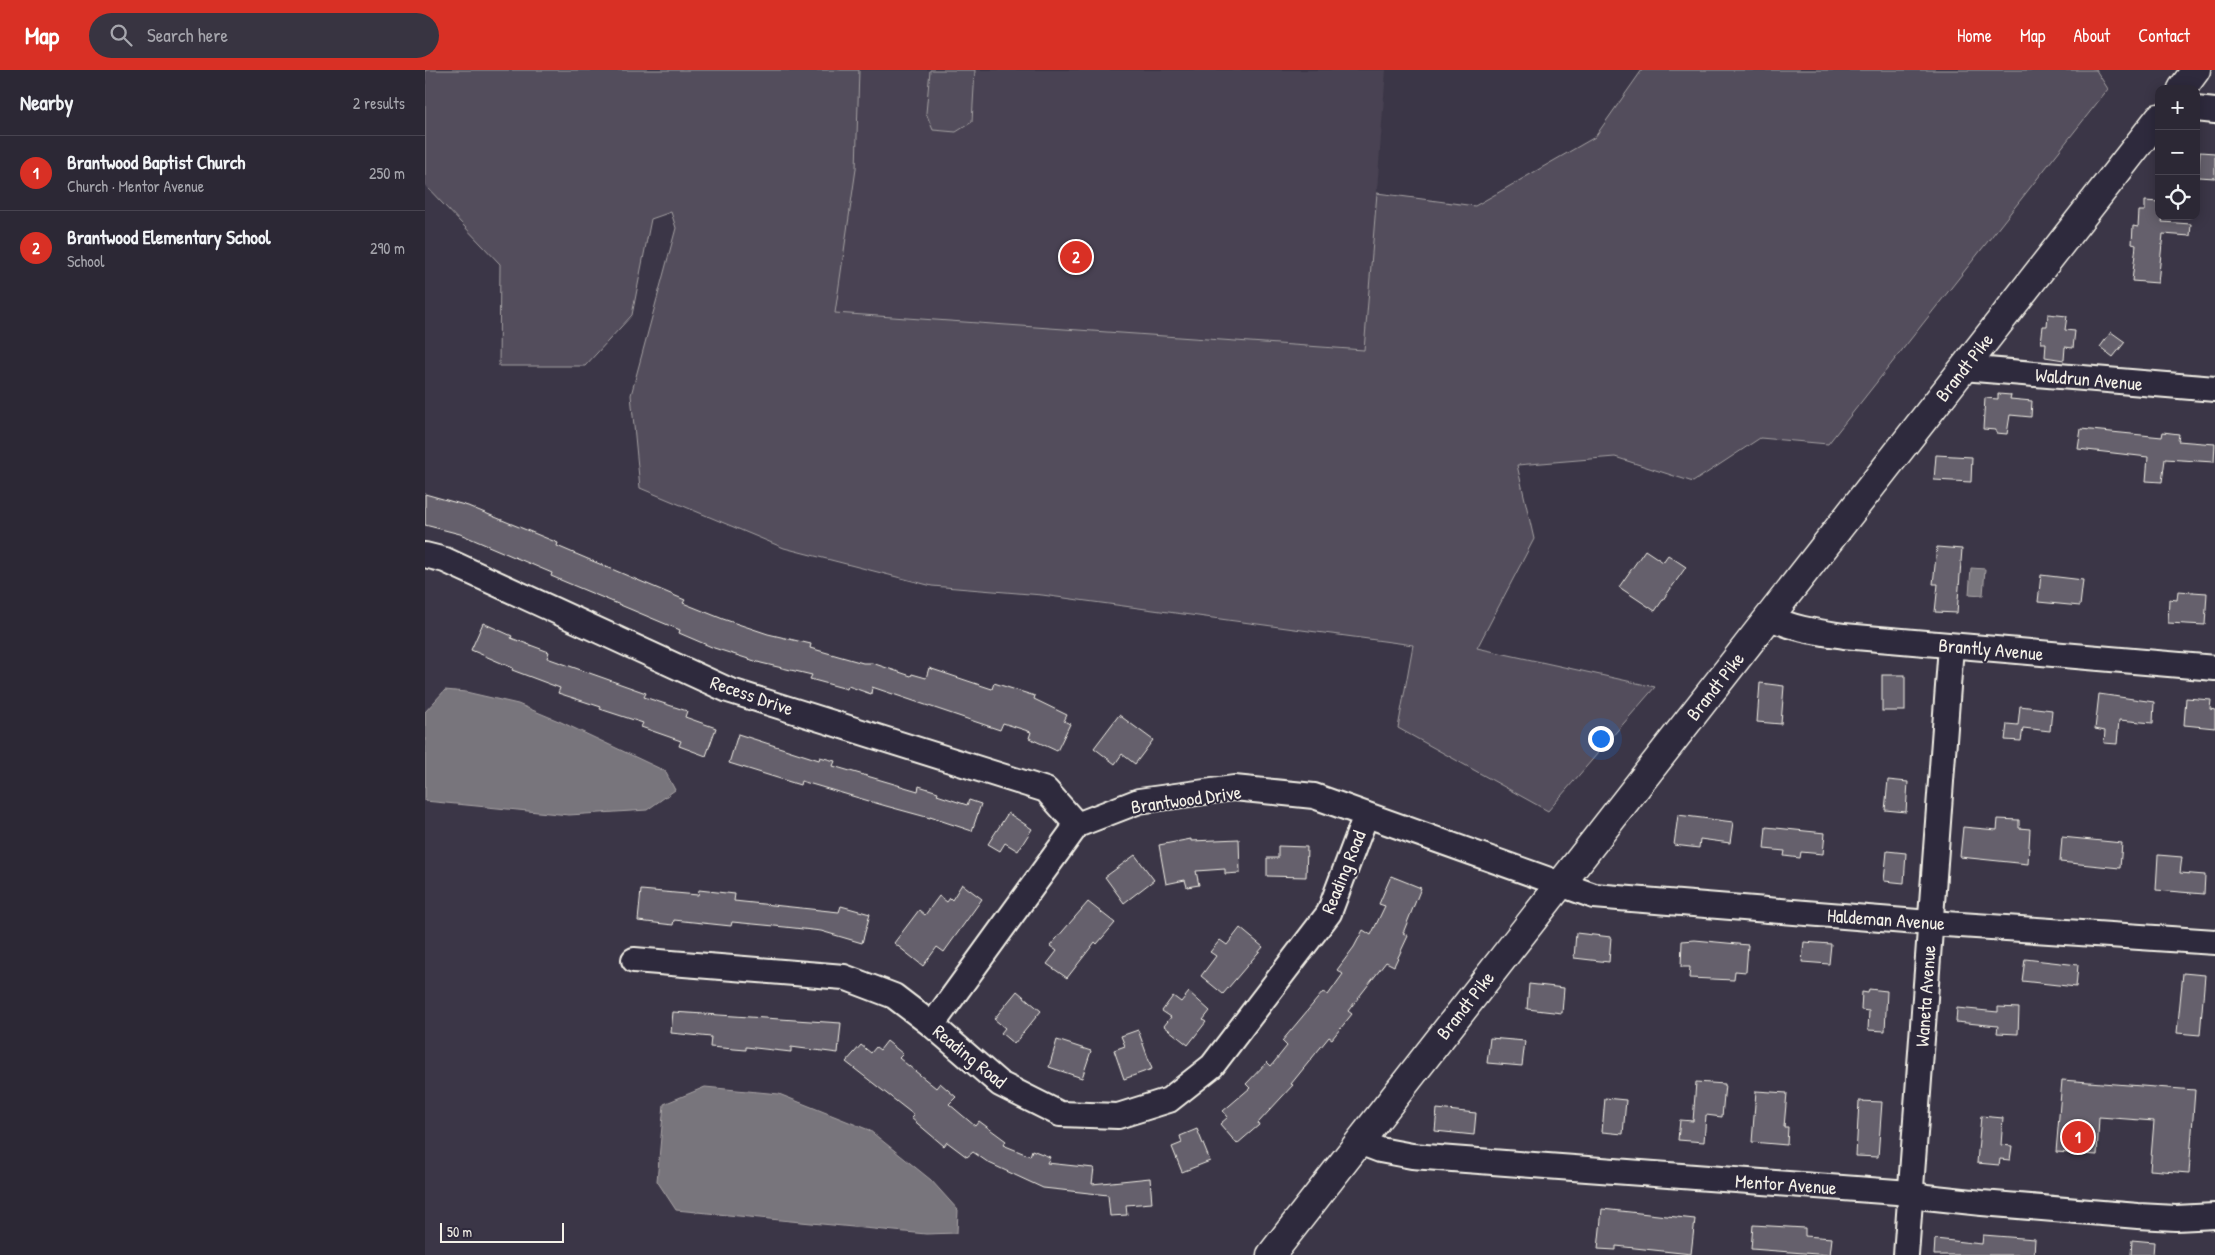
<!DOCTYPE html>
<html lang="en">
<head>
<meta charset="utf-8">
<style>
	:root { --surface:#2c2835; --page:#383441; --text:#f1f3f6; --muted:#a6a6ad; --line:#484450; --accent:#d93025 }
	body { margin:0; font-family:"Patrick Hand",sans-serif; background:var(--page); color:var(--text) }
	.controls { position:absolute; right:15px; top:15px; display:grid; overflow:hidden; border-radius:10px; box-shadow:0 2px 12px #0003 }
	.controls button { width:45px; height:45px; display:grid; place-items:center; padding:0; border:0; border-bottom:1px solid var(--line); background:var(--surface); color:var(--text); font:25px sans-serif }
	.scale { position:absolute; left:15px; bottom:12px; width:124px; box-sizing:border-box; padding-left:5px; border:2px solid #f4f1e8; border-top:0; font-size:14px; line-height:18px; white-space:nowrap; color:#f4f1e8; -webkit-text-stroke:4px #2f2a3d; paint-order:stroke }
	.you { position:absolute; left:1175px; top:668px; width:18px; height:18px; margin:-12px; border:4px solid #fff; border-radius:50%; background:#1a73e8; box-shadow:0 0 0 8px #1a73e833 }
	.badge { display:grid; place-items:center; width:32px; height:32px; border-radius:50%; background:var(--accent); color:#fff; font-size:16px; font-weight:700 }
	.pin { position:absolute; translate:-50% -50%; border:2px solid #fff; box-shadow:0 1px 5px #0006 }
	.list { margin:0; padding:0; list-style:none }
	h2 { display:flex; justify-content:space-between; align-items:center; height:65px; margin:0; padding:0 20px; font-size:21px }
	h2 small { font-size:16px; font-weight:400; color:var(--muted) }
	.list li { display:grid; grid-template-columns:32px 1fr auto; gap:15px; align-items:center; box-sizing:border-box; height:75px; padding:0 20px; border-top:1px solid var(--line) }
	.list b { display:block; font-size:19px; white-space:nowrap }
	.list p { margin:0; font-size:16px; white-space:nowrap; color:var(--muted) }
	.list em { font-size:16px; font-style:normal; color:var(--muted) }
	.icon { flex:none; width:28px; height:28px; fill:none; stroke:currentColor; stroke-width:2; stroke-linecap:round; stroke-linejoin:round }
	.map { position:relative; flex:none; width:1790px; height:1185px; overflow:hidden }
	header { display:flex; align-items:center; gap:30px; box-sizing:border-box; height:70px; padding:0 25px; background:var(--accent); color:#fff }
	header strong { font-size:24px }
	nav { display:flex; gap:28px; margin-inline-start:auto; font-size:18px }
	.search { width:350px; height:45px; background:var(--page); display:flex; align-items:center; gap:12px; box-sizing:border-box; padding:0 18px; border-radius:28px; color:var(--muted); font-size:19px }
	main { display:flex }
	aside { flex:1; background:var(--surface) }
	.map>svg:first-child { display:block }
</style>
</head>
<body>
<header>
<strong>Map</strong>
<div class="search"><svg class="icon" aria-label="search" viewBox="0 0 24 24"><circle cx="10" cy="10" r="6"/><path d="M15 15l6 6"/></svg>Search here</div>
<nav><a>Home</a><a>Map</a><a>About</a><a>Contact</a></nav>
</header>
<main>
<aside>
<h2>Nearby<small>2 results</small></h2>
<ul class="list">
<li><span class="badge">1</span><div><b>Brantwood Baptist Church</b><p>Church · Mentor Avenue</p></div><em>250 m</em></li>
<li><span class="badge">2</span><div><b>Brantwood Elementary School</b><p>School</p></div><em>290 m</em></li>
</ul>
</aside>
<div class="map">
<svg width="1790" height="1185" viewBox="0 0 1790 1185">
	<rect width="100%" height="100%" fill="#3b3647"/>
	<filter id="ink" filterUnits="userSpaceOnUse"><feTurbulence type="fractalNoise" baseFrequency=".02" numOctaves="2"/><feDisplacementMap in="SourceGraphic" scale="10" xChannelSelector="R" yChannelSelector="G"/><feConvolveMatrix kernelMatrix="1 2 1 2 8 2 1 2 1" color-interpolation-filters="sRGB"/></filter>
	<g filter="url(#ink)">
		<!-- built -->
		<path fill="#484352" d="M366 0H961L940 280 351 250Z"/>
		<!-- green -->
		<g fill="#534e5c" stroke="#a4a0a2">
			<path d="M0 0H434L431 99 410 243 939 280 952 123 1050 136 1170 67 1217 0H1671L1683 19 1403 374 1335 368 1268 412 1190 387 1092 395 1109 469 1052 578 1230 617 1123 741 973 658 988 575 617 525 507 516 359 478 215 418 206 325 251 158 246 142 226 149 207 245 160 296H74L75 194 0 115Z"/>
			<path d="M505 0H550L547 52 531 62 508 60 501 43Z"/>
		</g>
		<!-- water -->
		<g fill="#78747b" stroke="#aaa6a7">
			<path d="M1546 498 1560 499 1558 525 1544 524Z"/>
			<path d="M20 620 41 622 93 634 136 652 240 701 250 720 222 740 144 745 0 731V642Z"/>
			<path d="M280 1017 354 1024 444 1060 506 1110 533 1140 532 1163 501 1164 251 1140 232 1111 239 1034Z"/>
		</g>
		<!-- building -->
		<g fill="#65616c" stroke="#f4f1e8">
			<path d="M1775 82 1790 83V108L1773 107Z"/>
			<path d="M1720 131 1734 132V146H1738L1737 152 1766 154 1765 166 1738 164 1733 213 1707 211 1711 175 1707 174 1708 156 1713 157 1714 141H1720Z"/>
			<path d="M1623 244 1642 246 1640 260 1650 261 1648 278 1640 277 1639 290 1620 287 1621 273H1616L1618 256H1622Z"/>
			<path d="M1686 262 1700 272 1688 287 1675 277Z"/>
			<path d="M1573 324 1586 325 1585 329 1607 331 1606 347 1585 345 1582 364 1571 363V360L1558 359 1560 328 1573 329Z"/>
			<path d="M1656 359 1737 367 1738 362 1754 364 1753 371 1790 374 1789 392 1740 389 1737 412 1721 411 1723 387 1653 379Z"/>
			<path d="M1511 385 1547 387 1546 412 1509 410Z"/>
			<path d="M0 424 43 436 133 473 132 476 260 530 258 533 298 549 343 564 386 574 385 578 438 593H447L486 606 487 604 501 608 504 598 567 619 569 613 610 626 609 629 642 645 639 651 645 654 632 681 604 668 606 662 578 653 575 660 447 617 446 624 423 616 422 619 385 609 387 605 336 593 289 578 254 563 255 560 126 506 127 503 35 464 0 455Z"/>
			<path d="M1512 477 1537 479 1532 543 1510 542 1513 514H1508Z"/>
			<path d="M1220 480 1238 492 1243 485 1261 497 1230 541 1194 517Z"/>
			<path d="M1616 505 1658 510 1655 536 1613 532Z"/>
			<path d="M1753 521 1782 523 1780 555 1743 553 1744 529 1752 530Z"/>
			<path d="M58 553 87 566 86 568 124 582 122 588 221 623 219 627 262 641 260 647 291 658 281 686 254 676 256 671 216 657 218 653 175 639 176 637 133 623 135 618 87 600 88 598 46 580Z"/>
			<rect x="1457" y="605" width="23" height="36"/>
			<path d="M1335 613 1359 616 1356 654 1332 652Z"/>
			<path d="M1674 624 1729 632 1728 653 1694 650 1692 674 1679 673 1680 661 1670 659Z"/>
			<path d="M1761 628 1786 630 1785 639 1790 640V658L1759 655Z"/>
			<path d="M1595 636 1627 640 1625 661 1598 658 1596 671 1580 670 1582 654 1593 655Z"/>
			<path d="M694 645 728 670 710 694 697 684 690 694 669 678Z"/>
			<path d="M313 664 394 690 395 687 410 691 408 696 493 721 494 716 513 722 512 725 542 735 544 730 556 734 547 761 505 747V748L461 736 376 711 375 715 304 693Z"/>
			<path d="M1463 710 1483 712 1481 742 1460 740Z"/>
			<path d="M583 743 607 759 593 781 580 773 575 781 563 774Z"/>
			<path d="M1253 745 1308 752 1305 773 1275 769 1274 778 1249 775Z"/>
			<path d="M1573 749 1594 750V758L1605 759 1603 794 1535 787 1538 757 1572 760Z"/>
			<path d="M1341 757 1400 763 1398 784 1376 782 1375 788 1359 786 1360 781 1339 779Z"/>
			<path d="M1637 767 1697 773 1695 798 1635 792Z"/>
			<path d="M766 769V771L814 769 815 803 800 804V799L771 801 774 815 762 817 760 810 741 814 734 775Z"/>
			<path d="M853 776 882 777 881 807 842 806V788H853Z"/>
			<path d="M1462 781 1481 783 1479 813 1459 811Z"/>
			<path d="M710 785 729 810 699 833 680 807Z"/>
			<path d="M1733 785 1757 787 1755 803 1780 805 1779 824 1731 820Z"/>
			<path d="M966 806 996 818 978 863 983 866 969 896 961 892 923 941 927 944 907 969 904 967 866 1014 868 1015 833 1053 834 1055 812 1074 795 1054 803 1047 798 1041 825 1018 821 1014 842 992 846 996 862 976 857 971 898 922 903 925 918 904 912 900 929 877 938 860 946 865 960 836 954 834Z"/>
			<path d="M537 814 557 829 519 882 512 877 498 896 469 873 494 840 500 845 514 826 522 832 525 828 527 830Z"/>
			<path d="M216 820 273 825 274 820 310 824 309 831 414 842 416 836 445 844 437 873 396 861 360 857 307 852 306 856 249 850 248 855 213 851Z"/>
			<path d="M663 832 690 853 672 874 670 872 642 908 622 894 632 881 625 876Z"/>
			<path d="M815 858 838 877 798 924 776 906 791 886 785 882 795 870 802 875Z"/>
			<path d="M1151 863 1186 867 1184 892 1149 888Z"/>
			<path d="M1270 870 1323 875 1321 902 1310 901 1309 910 1264 908 1265 897H1256L1257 871Z"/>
			<path d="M1379 872 1406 874 1404 894 1377 892Z"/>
			<path d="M1600 889 1653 895 1651 917 1597 911Z"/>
			<path d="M1758 903 1780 905 1775 965 1752 963Z"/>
			<path d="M1104 914 1139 918 1137 943 1102 939Z"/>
			<path d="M1444 919 1462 921 1460 961 1443 960 1444 941 1436 940 1437 922 1443 923Z"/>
			<path d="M592 921 616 941 589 974 576 963 580 958 569 949Z"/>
			<path d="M764 922 785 941 778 950 781 952 763 975 739 956 746 947 737 941 748 926 756 932Z"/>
			<path d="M1573 937 1594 938 1593 964 1572 963 1573 956 1531 952 1532 938 1573 942Z"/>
			<path d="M248 942 416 953 413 983 366 977V982L321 977V980L285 977 286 967 246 963Z"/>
			<path d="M713 960 727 999 699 1009 689 980 700 976 696 966Z"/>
			<path d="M1065 968 1100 971 1097 996 1062 993Z"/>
			<path d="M632 970 666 981 657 1008 624 997Z"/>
			<path d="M462 971 478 984 474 988 511 1018 515 1013 531 1027 524 1034 550 1056 554 1051 581 1071 578 1075 605 1086 607 1080 625 1087 622 1093 669 1098 667 1114 725 1108 727 1133 701 1135 702 1145 685 1146 683 1125 618 1118 564 1093 548 1082 542 1087 522 1072 519 1076 486 1048 489 1045 421 992 436 975 446 983 451 977 455 980Z"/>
			<path d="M1637 1010 1770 1020 1764 1103 1725 1100 1729 1051 1674 1047 1672 1085 1631 1082Z"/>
			<path d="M1271 1012 1300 1014 1297 1047 1281 1045 1279 1072 1253 1070 1255 1050 1268 1051Z"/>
			<path d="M1331 1021 1362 1023 1359 1057H1363L1362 1075 1327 1072Z"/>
			<path d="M1180 1028 1201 1030 1198 1064 1177 1062Z"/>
			<path d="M1434 1031 1457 1032 1453 1087 1431 1086Z"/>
			<path d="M1012 1039 1051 1043 1049 1065 1010 1061Z"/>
			<path d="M1556 1046 1578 1048 1576 1075 1587 1076 1585 1090 1575 1089 1574 1095 1552 1093Z"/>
			<path d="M772 1059 785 1091 757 1102 747 1077 757 1073 755 1066Z"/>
			<path d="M1177 1139 1270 1149 1266 1184 1191 1176V1180L1173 1179Z"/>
			<path d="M1328 1155 1380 1158V1166L1407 1168 1405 1185 1326 1179Z"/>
			<path d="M1558 1165 1610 1169 1609 1185H1509L1510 1169 1557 1174Z"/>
			<path d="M1707 1170 1729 1172 1728 1185H1706Z"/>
		</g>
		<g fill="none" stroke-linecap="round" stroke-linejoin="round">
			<!-- minor casing -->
			<g stroke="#f4f1e8" stroke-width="28">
				<g id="minor">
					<path d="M1771 39 1790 41"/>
					<path d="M1538 298 1790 319"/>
					<path d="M0 485 20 490 303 620 621 720 652 755"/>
					<path d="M1344 547C1368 559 1393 562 1419 566L1790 598"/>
					<path d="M209 890 419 907 469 926 507 955 575 1014 635 1044 693 1046 744 1030 787 996 904 843 941 745"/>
					<path d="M507 955 652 755 714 731 809 718 889 726 1169 826 1505 853 1790 872"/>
					<path d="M934 1072 955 1080 987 1086 1485 1123 1501 1127 1557 1133 1713 1146 1751 1148 1790 1146"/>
					<path d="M1481 1185 1526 576"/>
				</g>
			</g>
			<!-- major casing -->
			<g stroke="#f4f1e8" stroke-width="31">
				<g id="major">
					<path d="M1757 19 1771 0"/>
					<path d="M846 1185 1734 48"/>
				</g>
			</g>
			<!-- minor -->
			<use href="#minor" stroke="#2f2a3d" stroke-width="24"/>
			<!-- major -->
			<use href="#major" stroke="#2f2a3d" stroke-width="28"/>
		</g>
	</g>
	<g text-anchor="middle" stroke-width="4" stroke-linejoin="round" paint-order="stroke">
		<!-- street labels -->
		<g font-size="19" fill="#f4f1e8" stroke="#2f2a3d">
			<text transform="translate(1539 297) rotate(-52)" y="7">Brandt Pike</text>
			<text transform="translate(1664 309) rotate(5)" y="7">Waldrun Avenue</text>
			<text transform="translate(1566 579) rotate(5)" y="7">Brantly Avenue</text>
			<text transform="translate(1290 616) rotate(-52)" y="7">Brandt Pike</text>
			<text transform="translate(327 625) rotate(19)" y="7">Recess Drive</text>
			<text transform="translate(761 729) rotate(-8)" y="7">Brantwood Drive</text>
			<text transform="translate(918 802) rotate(-68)" y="7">Reading Road</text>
			<text transform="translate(1461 849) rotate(4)" y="7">Haldeman Avenue</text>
			<text transform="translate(1500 926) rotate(-86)" y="7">Waneta Avenue</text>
			<text transform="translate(1040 935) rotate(-52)" y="7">Brandt Pike</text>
			<text transform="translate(545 986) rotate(39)" y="7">Reading Road</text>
			<text transform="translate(1361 1114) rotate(4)" y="7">Mentor Avenue</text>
		</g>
	</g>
</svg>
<div class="controls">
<button>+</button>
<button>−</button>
<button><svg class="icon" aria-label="locate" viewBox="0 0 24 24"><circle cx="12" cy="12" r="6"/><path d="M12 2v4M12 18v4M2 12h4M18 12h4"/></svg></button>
</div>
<div class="scale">50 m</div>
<div class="you"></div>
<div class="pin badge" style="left:1653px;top:1067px">1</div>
<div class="pin badge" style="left:651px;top:187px">2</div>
</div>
</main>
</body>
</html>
